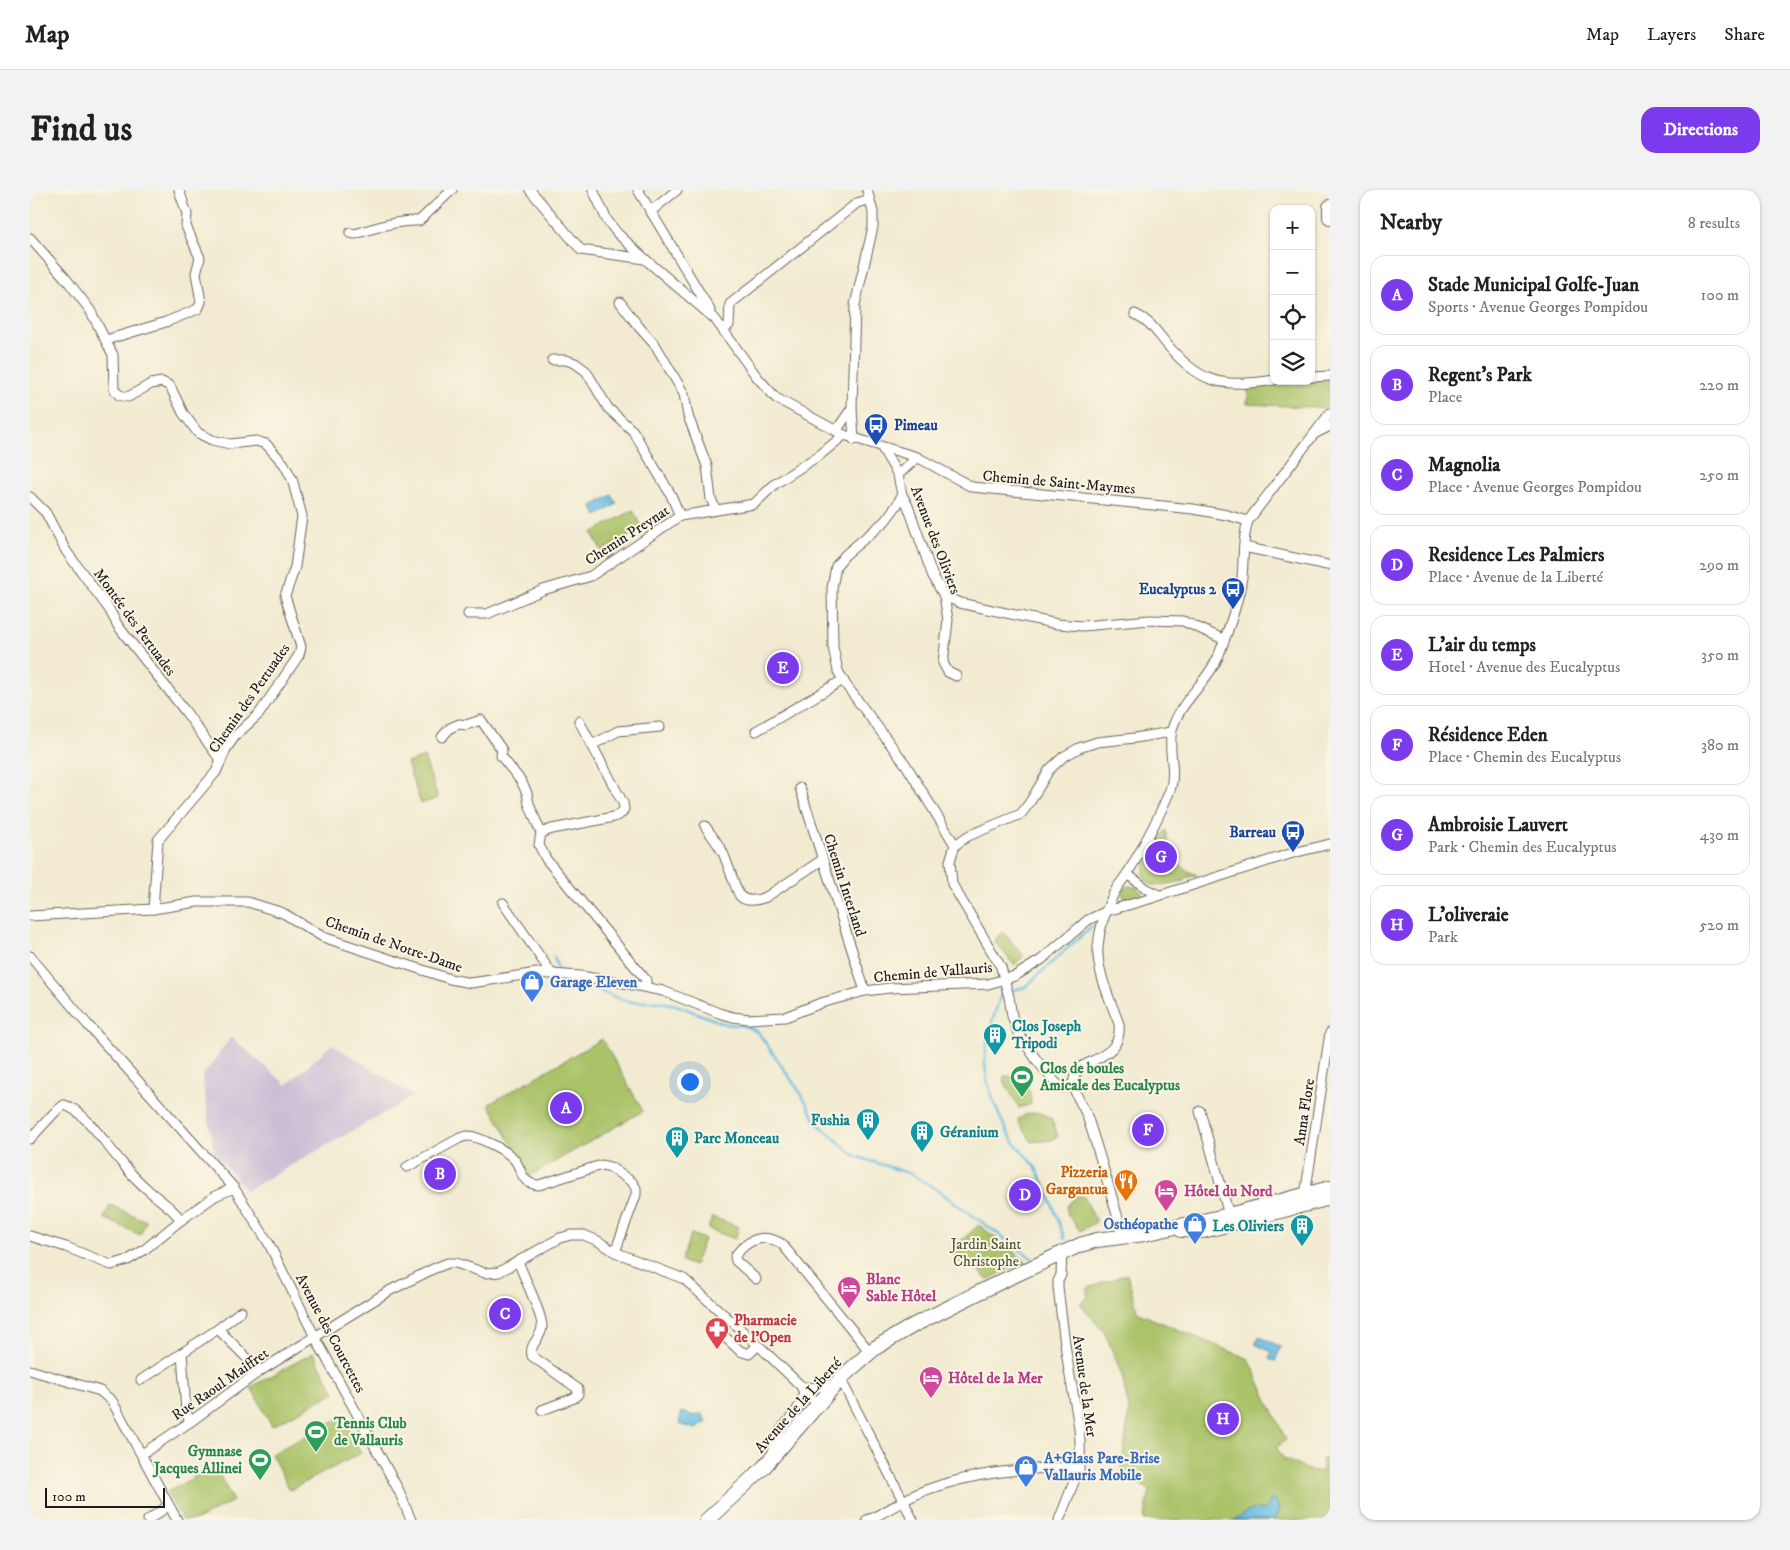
<!DOCTYPE html>
<html lang="en">
<head>
<meta charset="utf-8">
<style>
	:root { --surface:#fff; --page:#f2f2f2; --text:#202124; --muted:#757577; --line:#e0e0e0; --accent:#7c3aed }
	body { margin:0; font-family:"IM FELL DW Pica",serif; background:var(--page); color:var(--text) }
	.controls { position:absolute; right:15px; top:15px; display:grid; overflow:hidden; border-radius:10px; box-shadow:0 1px 4px #0004 }
	.controls button { width:45px; height:45px; display:grid; place-items:center; padding:0; border:0; border-bottom:1px solid var(--line); background:var(--surface); color:var(--text); font:25px sans-serif }
	.scale { position:absolute; left:15px; bottom:12px; width:120px; box-sizing:border-box; padding-left:5px; border:2px solid #1c1c1c; border-top:0; font-size:14px; line-height:18px; white-space:nowrap; color:#1c1c1c; -webkit-text-stroke:4px #fcf5e5; paint-order:stroke }
	.you { position:absolute; left:659px; top:891px; width:18px; height:18px; margin:-12px; border:4px solid #fff; border-radius:50%; background:#1a73e8; box-shadow:0 0 0 8px #1a73e833 }
	.badge { display:grid; place-items:center; width:32px; height:32px; border-radius:50%; background:var(--accent); color:#fff; font-size:16px; font-weight:700 }
	.pin { position:absolute; translate:-50% -50%; border:2px solid #fff; box-shadow:0 1px 5px #0006 }
	.list { margin:0; padding:0; list-style:none }
	h2 { display:flex; justify-content:space-between; align-items:center; height:65px; margin:0; padding:0 20px; font-size:21px }
	h2 small { font-size:16px; font-weight:400; color:var(--muted) }
	.list li { display:grid; grid-template-columns:32px 1fr auto; gap:15px; align-items:center; box-sizing:border-box; height:80px; margin:0 10px 10px; padding:0 10px; border:1px solid var(--line); border-radius:15px }
	.list b { display:block; font-size:19px; white-space:nowrap }
	.list p { margin:0; font-size:16px; white-space:nowrap; color:var(--muted) }
	.list em { font-size:16px; font-style:normal; color:var(--muted) }
	.icon { flex:none; width:28px; height:28px; fill:none; stroke:currentColor; stroke-width:2; stroke-linecap:round; stroke-linejoin:round }
	.map { position:relative; flex:none; width:1300px; height:1330px; overflow:hidden; border-radius:15px }
	header { display:flex; align-items:center; gap:30px; box-sizing:border-box; height:70px; padding:0 25px; background:var(--surface); border-bottom:1px solid var(--line) }
	header strong { font-size:24px }
	nav { display:flex; gap:28px; margin-inline-start:auto; font-size:18px }
	.intro { display:flex; align-items:center; justify-content:space-between; box-sizing:border-box; height:120px; padding:0 30px }
	h1 { margin:0; font-size:35px }
	.button { padding:12px 22px; border-radius:15px; background:var(--accent); color:#fff; font-size:18px; font-weight:700 }
	main { display:flex; gap:30px; padding:0 30px }
	aside { flex:1; background:var(--surface); border-radius:15px; box-shadow:0 1px 4px #0004 }
	.map>svg:first-child { display:block }
</style>
</head>
<body>
<header>
<strong>Map</strong>
<nav><a>Map</a><a>Layers</a><a>Share</a></nav>
</header>
<div class="intro"><h1>Find us</h1><a class="button">Directions</a></div>
<main>
<div class="map">
<svg width="1300" height="1330" viewBox="0 0 1300 1330">
	<rect width="100%" height="100%" fill="#fcf5e5"/>
	<filter id="ink" filterUnits="userSpaceOnUse"><feTurbulence type="fractalNoise" baseFrequency=".02" numOctaves="2"/><feDisplacementMap in="SourceGraphic" scale="10" xChannelSelector="R" yChannelSelector="G"/><feConvolveMatrix kernelMatrix="1 2 1 2 8 2 1 2 1" color-interpolation-filters="sRGB"/></filter>
	<filter id="wash" filterUnits="userSpaceOnUse"><feTurbulence type="fractalNoise" baseFrequency=".0096" numOctaves="4" result="noise"/><feDisplacementMap in="SourceGraphic" scale="20" xChannelSelector="R" yChannelSelector="G"/><feGaussianBlur stdDeviation="1.12" result="paint"/><feColorMatrix in="noise" values="0 0 0 0 0 0 0 0 0 0 0 0 0 0 0 0 0 1.4 0 .05"/><feComposite in="paint" operator="in"/></filter>
	<g filter="url(#wash)">
		<rect width="100%" height="100%" fill="#f2ebd1"/>
		<!-- industrial -->
		<path fill="#cbbfd5" d="M201 847 257 895 302 854 384 906 216 1001 184 962 172 887Z"/>
		<!-- green -->
		<g fill="#aac369" stroke="#637042">
			<path d="M1300 189V213L1296 218 1217 214 1218 196 1256 191Z"/>
			<path d="M603 320 612 338 572 361 562 343Z"/>
			<path d="M394 567 408 608 391 614 377 573Z"/>
			<path d="M1136 640C1138 646 1137 651 1139 657 1142 671 1154 680 1167 685L1156 688 1155 691 1125 696C1121 694 1115 692 1114 686 1110 673 1129 651 1136 640Z"/>
			<path d="M1098 696 1107 697 1114 706 1099 709 1094 708 1092 701Z"/>
			<path d="M973 742 994 766 984 775 964 750Z"/>
			<path d="M572 849 613 921 500 986 459 914Z"/>
			<path d="M974 886 990 887 1000 902 1001 914 989 918 974 891Z"/>
			<path d="M1007 922 1021 928 1028 946 1022 950 1002 952 989 933 988 929 997 924Z"/>
			<path d="M1047 1005 1054 1006 1066 1032 1050 1041 1037 1023V1016Z"/>
			<path d="M80 1015 116 1031 110 1045 74 1028Z"/>
			<path d="M682 1027 709 1037 705 1049 678 1039Z"/>
			<path d="M949 1035 998 1073 982 1077 957 1090 949 1080 940 1073H931L919 1061Z"/>
			<path d="M661 1044 674 1049 664 1076 651 1071Z"/>
			<path d="M1097 1084 1108 1123 1219 1169 1256 1250 1246 1257 1254 1269 1283 1282 1292 1281V1269L1300 1268V1330H1114L1120 1300 1091 1284 1099 1220 1092 1185 1076 1145 1050 1113 1057 1109 1058 1098Z"/>
			<path d="M283 1163 305 1202 242 1236 221 1197Z"/>
			<path d="M312 1227 331 1263 260 1300 241 1264Z"/>
			<path d="M185 1276 203 1311 167 1330H152L137 1302Z"/>
		</g>
		<!-- water -->
		<g fill="#66bce2" stroke="#416c7f">
			<path d="M582 305 587 314 567 326 562 316Z"/>
			<path d="M1229 1146 1251 1157 1245 1171 1239 1169 1242 1162 1225 1154Z"/>
			<path d="M652 1222 665 1226 671 1223 677 1232 666 1239 649 1234Z"/>
			<path d="M1240 1310H1245L1249 1317 1245 1330H1204C1216 1324 1220 1317 1234 1320L1238 1317Z"/>
		</g>
		<g fill="none" stroke-linecap="round" stroke-linejoin="round">
			<!-- stream -->
			<g stroke="#66bce2" stroke-width="2.5">
				<path d="M524 767 528 780"/>
				<path d="M529 788 531 791 569 801 600 812H631L646 815 695 834 715 836 728 842 772 905 787 933 825 966 881 984 906 999 1003 1069"/>
				<path d="M980 801 995 797 1062 736"/>
				<path d="M974 802H972C966 817 954 857 955 873 956 897 970 932 984 952 990 961 1000 969 1006 978 1019 1000 1026 1026 1035 1049"/>
			</g>
		</g>
	</g>
	<g filter="url(#ink)">
		<g fill="none" stroke-linecap="round" stroke-linejoin="round">
			<!-- street casing -->
			<g stroke="#67645b" stroke-width="11">
				<g id="street">
					<path d="M500 0 551 60 615 69"/>
					<path d="M563 0 577 30 587 43 615 69 685 129 727 187 746 208 814 245 887 267 942 297 1163 319 1197 325 1218 331"/>
					<path d="M608 0 680 120"/>
					<path d="M620 22 647 0"/>
					<path d="M320 43 325 44C345 38 367 30 389 31L422 0"/>
					<path d="M0 48 37 90 60 120 83 165 84 199 89 205 98 207 121 194 132 192 140 196 153 223 168 243 182 250 200 254 226 251 236 254 254 274 262 289 272 326 265 377 255 406 271 457 269 465 229 524 205 546 196 559 186 582 128 650 123 719"/>
					<path d="M590 112 609 137 626 156 654 204 658 226 677 276 681 309 686 320"/>
					<path d="M1105 124C1120 131 1125 140 1135 152 1169 194 1192 198 1244 190"/>
					<path d="M693 140 699 135 700 114 827 13 840 9"/>
					<path d="M76 150 136 132 168 119 171 112 166 83 170 68 156 36 157 24 149 0"/>
					<path d="M522 170H536L545 173 556 181 578 218 603 241 641 305 650 326"/>
					<path d="M1281 187 1300 186"/>
					<path d="M806 241 822 218"/>
					<path d="M1286 243 1300 236"/>
					<path d="M824 250 822 218 825 115 843 37V22L837 0"/>
					<path d="M852 258 868 285 872 305 878 316 902 384 914 406 918 430 913 473 918 482 926 486"/>
					<path d="M868 285 887 267"/>
					<path d="M872 305 867 315 855 331 815 365 806 376 802 398 803 457 808 481 816 495 876 575 925 655 920 671 922 694 971 777 979 807 982 826 988 843 1008 872 1025 892 1031 897H1037L1043 894"/>
					<path d="M0 307 16 323 36 361 79 419 88 436 155 521 191 571"/>
					<path d="M1214 357 1297 375"/>
					<path d="M914 406 930 413 1027 434 1053 436 1120 430 1153 431 1193 449"/>
					<path d="M438 424H457L513 400 561 386 650 326 724 314 745 294 791 264 814 245"/>
					<path d="M726 541 813 490"/>
					<path d="M412 547 420 538 429 534 436 535 451 530 472 560 471 566 491 591 497 603 499 614 511 643 509 655 516 669 616 790V797"/>
					<path d="M562 555 588 541 630 537"/>
					<path d="M770 598 835 801"/>
					<path d="M675 636C681 645 688 653 693 663 697 671 707 703 710 706 717 713 728 710 736 707L792 670"/>
					<path d="M511 643 522 639 584 627 592 623 594 619 593 613 549 531"/>
					<path d="M925 655 938 646 991 624 1000 612 1019 580 1033 567 1049 558 1067 552 1105 548 1141 542"/>
					<path d="M1097 684 1117 699 1129 705"/>
					<path d="M473 713 522 784"/>
					<path d="M0 726 123 719 167 712H218L253 723 293 747 420 789 441 793 507 783 550 786 594 793 633 801 689 823 703 827 718 829 755 827 791 813 835 801 860 798 958 794 985 786 1011 770 1058 730 1077 721 1119 709 1263 663 1300 654"/>
					<path d="M0 766 57 834 204 998 238 1052 285 1147 369 1301 381 1330"/>
					<path d="M1170 921 1199 1025"/>
					<path d="M0 949 25 922 34 915C54 919 79 959 93 974 100 983 109 992 117 999 129 1010 142 1017 151 1030"/>
					<path d="M377 977 430 948C433 947 435 946 438 946 448 946 477 961 484 969 493 980 490 994 509 995L565 977 572 975 580 977 602 992 606 998V1005L585 1062"/>
					<path d="M1275 1005 1300 843"/>
					<path d="M0 1046 36 1057 81 1075 98 1070 114 1060 151 1030 185 1006 204 998"/>
					<path d="M1093 1046C1082 1007 1071 968 1058 929 1055 918 1046 907 1044 898 1042 890 1046 882 1051 877 1071 866 1092 861 1089 834 1081 812 1066 780 1068 757 1069 740 1076 719 1084 703 1088 695 1094 689 1099 681 1114 655 1129 628 1140 600 1147 581 1137 559 1142 540 1149 512 1177 493 1188 467 1197 444 1209 410 1212 387 1214 368 1212 349 1218 331L1300 223"/>
					<path d="M488 1071C493 1085 513 1126 512 1137 511 1149 499 1153 502 1166L548 1199V1204L544 1208 512 1220"/>
					<path d="M726 1089 706 1071 705 1066C717 1050 733 1042 752 1054L840 1162"/>
					<path d="M188 1139 230 1181"/>
					<path d="M695 1147 710 1161 719 1164 728 1155"/>
					<path d="M152 1163 156 1222 160 1232"/>
					<path d="M0 1180 70 1201 82 1211 147 1330"/>
					<path d="M810 1188 883 1330"/>
					<path d="M111 1190 188 1139 211 1121"/>
					<path d="M771 1196 780 1198 805 1194"/>
					<path d="M112 1264 160 1232 230 1181 359 1101 405 1078 418 1073H426L455 1083 469 1082 530 1048 541 1045H554L568 1051 585 1062 654 1089 728 1155 771 1196 774 1203 789 1213"/>
					<path d="M744 1265C739 1246 759 1233 768 1218 771 1214 772 1208 774 1203"/>
					<path d="M118 1330 138 1316"/>
					<path d="M837 1330C858 1322 876 1307 896 1300 946 1282 989 1279 1041 1277L1049 1279"/>
					<path d="M1029 1330 1049 1279C1054 1245 1043 1208 1038 1174 1034 1149 1031 1123 1028 1097V1091L1031 1085 1032 1062"/>
				</g>
			</g>
			<!-- primary casing -->
			<g stroke="#67645b" stroke-width="16">
				<g id="primary">
					<path d="M1300 17V27"/>
					<path d="M1151 1040 1173 1041 1300 1008"/>
					<path d="M677 1330 733 1278 812 1187 845 1158 884 1135 970 1092 1050 1055 1067 1050 1114 1044 1199 1025 1300 998"/>
				</g>
			</g>
			<!-- street -->
			<use href="#street" stroke="#fff" stroke-width="9"/>
			<!-- primary -->
			<use href="#primary" stroke="#fff" stroke-width="14"/>
		</g>
	</g>
	<!-- icons -->
	<defs>
		<g id="bus-pin" transform="scale(1.25)"><path d="M0 17L-7.5 6A9.5 9.5 0 1 1 7.5 6Z" fill="#1a4fb4" stroke="#fcf5e5"/><path d="M-5-6H5V4H4V6H2V4H-2V6H-4V4H-5ZM-3.5-4V0h7V-4ZM-3.5 1.2v1.5H-2V1.2ZM2 1.2v1.5H3.5V1.2Z" fill="#fff"/></g>
		<g id="shop-pin" transform="scale(1.25)"><path d="M0 17L-7.5 6A9.5 9.5 0 1 1 7.5 6Z" fill="#3f7fe0" stroke="#fcf5e5"/><path d="M-5-2.5h2.3a2.7 3.5 0 0 1 5.4 0H5L5.5 6h-11ZM-1.5-2.5h3a1.5 2.3 0 0 0-3 0Z" fill="#fff"/></g>
		<g id="building-pin" transform="scale(1.25)"><path d="M0 17L-7.5 6A9.5 9.5 0 1 1 7.5 6Z" fill="#0f9aa8" stroke="#fcf5e5"/><path d="M-4-6H4V6H1V3H-1V6H-4ZM-2.5-4.3h1.7v1.8h-1.7ZM.8-4.3h1.7v1.8H.8ZM-2.5-1h1.7V.8h-1.7ZM.8-1h1.7V.8H.8Z" fill="#fff"/></g>
		<g id="stadium-pin" transform="scale(1.25)"><path d="M0 17L-7.5 6A9.5 9.5 0 1 1 7.5 6Z" fill="#2e9e5b" stroke="#fcf5e5"/><path d="M0-5a6.5 5 0 1 0 0 10a6.5 5 0 1 0 0-10ZM-3.5-1.8h7v3.6h-7Z" fill="#fff"/></g>
		<g id="restaurant-pin" transform="scale(1.25)"><path d="M0 17L-7.5 6A9.5 9.5 0 1 1 7.5 6Z" fill="#e8710a" stroke="#fcf5e5"/><path d="M-5-6h1v4h1v-4h1v4h1v-4h1v5L-1.5 .5V6h-2V.5L-5-1ZM5-6V6H3V1.5H1.5Q1.5-4 5-6Z" fill="#fff"/></g>
		<g id="hotel-pin" transform="scale(1.25)"><path d="M0 17L-7.5 6A9.5 9.5 0 1 1 7.5 6Z" fill="#d1479c" stroke="#fcf5e5"/><path d="M-6-4.5h1.5V1H6V5H4.5V3h-9V5H-6ZM-4 0a1.8 1.8 0 1 1 3.6 0ZM.5 0V-2.5h3Q6-2.5 6 0Z" fill="#fff"/></g>
		<g id="pharmacy-pin" transform="scale(1.25)"><path d="M0 17L-7.5 6A9.5 9.5 0 1 1 7.5 6Z" fill="#e0444e" stroke="#fcf5e5"/><path d="M-2-6h4v4h4v4h-4v4h-4v-4h-4v-4h4Z" fill="#fff"/></g>
	</defs>
	<g fill-rule="evenodd">
		<use href="#bus-pin" x="846" y="235"/>
		<use href="#bus-pin" x="1203" y="399"/>
		<use href="#bus-pin" x="1263" y="642"/>
		<use href="#shop-pin" x="502" y="792"/>
		<use href="#building-pin" x="965" y="845"/>
		<use href="#stadium-pin" x="992" y="887"/>
		<use href="#building-pin" x="838" y="930"/>
		<use href="#building-pin" x="892" y="942"/>
		<use href="#building-pin" x="647" y="948"/>
		<use href="#restaurant-pin" x="1096" y="991"/>
		<use href="#hotel-pin" x="1136" y="1001"/>
		<use href="#shop-pin" x="1165" y="1034"/>
		<use href="#building-pin" x="1272" y="1036"/>
		<use href="#hotel-pin" x="819" y="1098"/>
		<use href="#pharmacy-pin" x="687" y="1139"/>
		<use href="#hotel-pin" x="901" y="1188"/>
		<use href="#stadium-pin" x="286" y="1242"/>
		<use href="#stadium-pin" x="230" y="1270"/>
		<use href="#shop-pin" x="996" y="1277"/>
	</g>
	<g text-anchor="middle" stroke-width="4" stroke-linejoin="round" paint-order="stroke">
		<!-- transit labels -->
		<g font-size="15" font-weight="bold" fill="#164399" stroke="#fcf5e5" text-anchor="end">
			<text x="864" y="240" text-anchor="start">Pimeau</text>
			<text x="1186" y="404">Eucalyptus 2</text>
			<text x="1246" y="647">Barreau</text>
		</g>
		<!-- street labels -->
		<g font-size="15" fill="#1c1c1c" stroke="#fcf5e5">
			<text transform="translate(1029 292) rotate(5)" y="5">Chemin de Saint-Maymes</text>
			<text transform="translate(597 345) rotate(-33)" y="5">Chemin Preynat</text>
			<text transform="translate(906 350) rotate(69)" y="5">Avenue des Oliviers</text>
			<text transform="translate(105 432) rotate(54)" y="5">Montée des Pertuades</text>
			<text transform="translate(219 508) rotate(-55)" y="5">Chemin des Pertuades</text>
			<text transform="translate(815 695) rotate(72)" y="5">Chemin Interland</text>
			<text transform="translate(364 754) rotate(19)" y="5">Chemin de Notre-Dame</text>
			<text transform="translate(903 782) rotate(-5)" y="5">Chemin de Vallauris</text>
			<text transform="translate(1274 922) rotate(-81)" y="5">Anna Flore</text>
			<text transform="translate(301 1143) rotate(62)" y="5">Avenue des Courcettes</text>
			<text transform="translate(190 1194) rotate(-35)" y="5">Rue Raoul Maiffret</text>
			<text transform="translate(1055 1196) rotate(82)" y="5">Avenue de la Mer</text>
			<text transform="translate(768 1215) rotate(-48)" y="5">Avenue de la Liberté</text>
		</g>
		<!-- shop labels -->
		<g font-size="15" font-weight="bold" fill="#366cbe" stroke="#fcf5e5" text-anchor="start">
			<text x="520" y="797">Garage Eleven</text>
			<text x="1148" y="1039" text-anchor="end">Osthéopathe</text>
			<text x="1014" y="1273">A+Glass Pare-Brise<tspan x="1014" dy="17">Vallauris Mobile</tspan></text>
		</g>
		<!-- culture labels -->
		<g font-size="15" font-weight="bold" fill="#0d838f" stroke="#fcf5e5" text-anchor="start">
			<text x="982" y="841">Clos Joseph<tspan x="982" dy="17">Tripodi</tspan></text>
			<text x="820" y="935" text-anchor="end">Fushia</text>
			<text x="910" y="947">Géranium</text>
			<text x="664" y="953">Parc Monceau</text>
			<text x="1254" y="1041" text-anchor="end">Les Oliviers</text>
		</g>
		<!-- leisure labels -->
		<g font-size="15" font-weight="bold" fill="#27864d" stroke="#fcf5e5" text-anchor="start">
			<text x="1010" y="883">Clos de boules<tspan x="1010" dy="17">Amicale des Eucalyptus</tspan></text>
			<text x="304" y="1238">Tennis Club<tspan x="304" dy="17">de Vallauris</tspan></text>
			<text x="212" y="1266" text-anchor="end">Gymnase<tspan x="212" dy="17">Jacques Allinei</tspan></text>
		</g>
		<!-- food labels -->
		<g font-size="15" font-weight="bold" fill="#c56008" stroke="#fcf5e5" text-anchor="end">
			<text x="1078" y="987">Pizzeria<tspan x="1078" dy="17">Gargantua</tspan></text>
		</g>
		<!-- hotel labels -->
		<g font-size="15" font-weight="bold" fill="#b23c85" stroke="#fcf5e5" text-anchor="start">
			<text x="1154" y="1006">Hôtel du Nord</text>
			<text x="836" y="1094">Blanc<tspan x="836" dy="17">Sable Hôtel</tspan></text>
			<text x="918" y="1193">Hôtel de la Mer</text>
		</g>
		<!-- park labels -->
		<g font-size="15" fill="#4e5637" stroke="#fcf5e5">
			<text x="956" y="1059">Jardin Saint<tspan x="956" dy="17">Christophe</tspan></text>
		</g>
		<!-- health labels -->
		<g font-size="15" font-weight="bold" fill="#be3a42" stroke="#fcf5e5" text-anchor="start">
			<text x="704" y="1135">Pharmacie<tspan x="704" dy="17">de l'Open</tspan></text>
		</g>
	</g>
</svg>
<div class="controls">
<button>+</button>
<button>−</button>
<button><svg class="icon" aria-label="locate" viewBox="0 0 24 24"><circle cx="12" cy="12" r="6"/><path d="M12 2v4M12 18v4M2 12h4M18 12h4"/></svg></button>
<button><svg class="icon" aria-label="layers" viewBox="0 0 24 24"><path d="M12 4l9 5-9 5-9-5zM3 14l9 5 9-5"/></svg></button>
</div>
<div class="scale">100 m</div>
<div class="you"></div>
<div class="pin badge" style="left:536px;top:918px">A</div>
<div class="pin badge" style="left:410px;top:984px">B</div>
<div class="pin badge" style="left:475px;top:1124px">C</div>
<div class="pin badge" style="left:995px;top:1005px">D</div>
<div class="pin badge" style="left:753px;top:478px">E</div>
<div class="pin badge" style="left:1118px;top:940px">F</div>
<div class="pin badge" style="left:1131px;top:667px">G</div>
<div class="pin badge" style="left:1193px;top:1229px">H</div>
</div>
<aside>
<h2>Nearby<small>8 results</small></h2>
<ul class="list">
<li><span class="badge">A</span><div><b>Stade Municipal Golfe-Juan</b><p>Sports · Avenue Georges Pompidou</p></div><em>100 m</em></li>
<li><span class="badge">B</span><div><b>Regent's Park</b><p>Place</p></div><em>220 m</em></li>
<li><span class="badge">C</span><div><b>Magnolia</b><p>Place · Avenue Georges Pompidou</p></div><em>250 m</em></li>
<li><span class="badge">D</span><div><b>Residence Les Palmiers</b><p>Place · Avenue de la Liberté</p></div><em>290 m</em></li>
<li><span class="badge">E</span><div><b>L'air du temps</b><p>Hotel · Avenue des Eucalyptus</p></div><em>350 m</em></li>
<li><span class="badge">F</span><div><b>Résidence Eden</b><p>Place · Chemin des Eucalyptus</p></div><em>380 m</em></li>
<li><span class="badge">G</span><div><b>Ambroisie Lauvert</b><p>Park · Chemin des Eucalyptus</p></div><em>430 m</em></li>
<li><span class="badge">H</span><div><b>L'oliveraie</b><p>Park</p></div><em>520 m</em></li>
</ul>
</aside>
</main>
</body>
</html>
